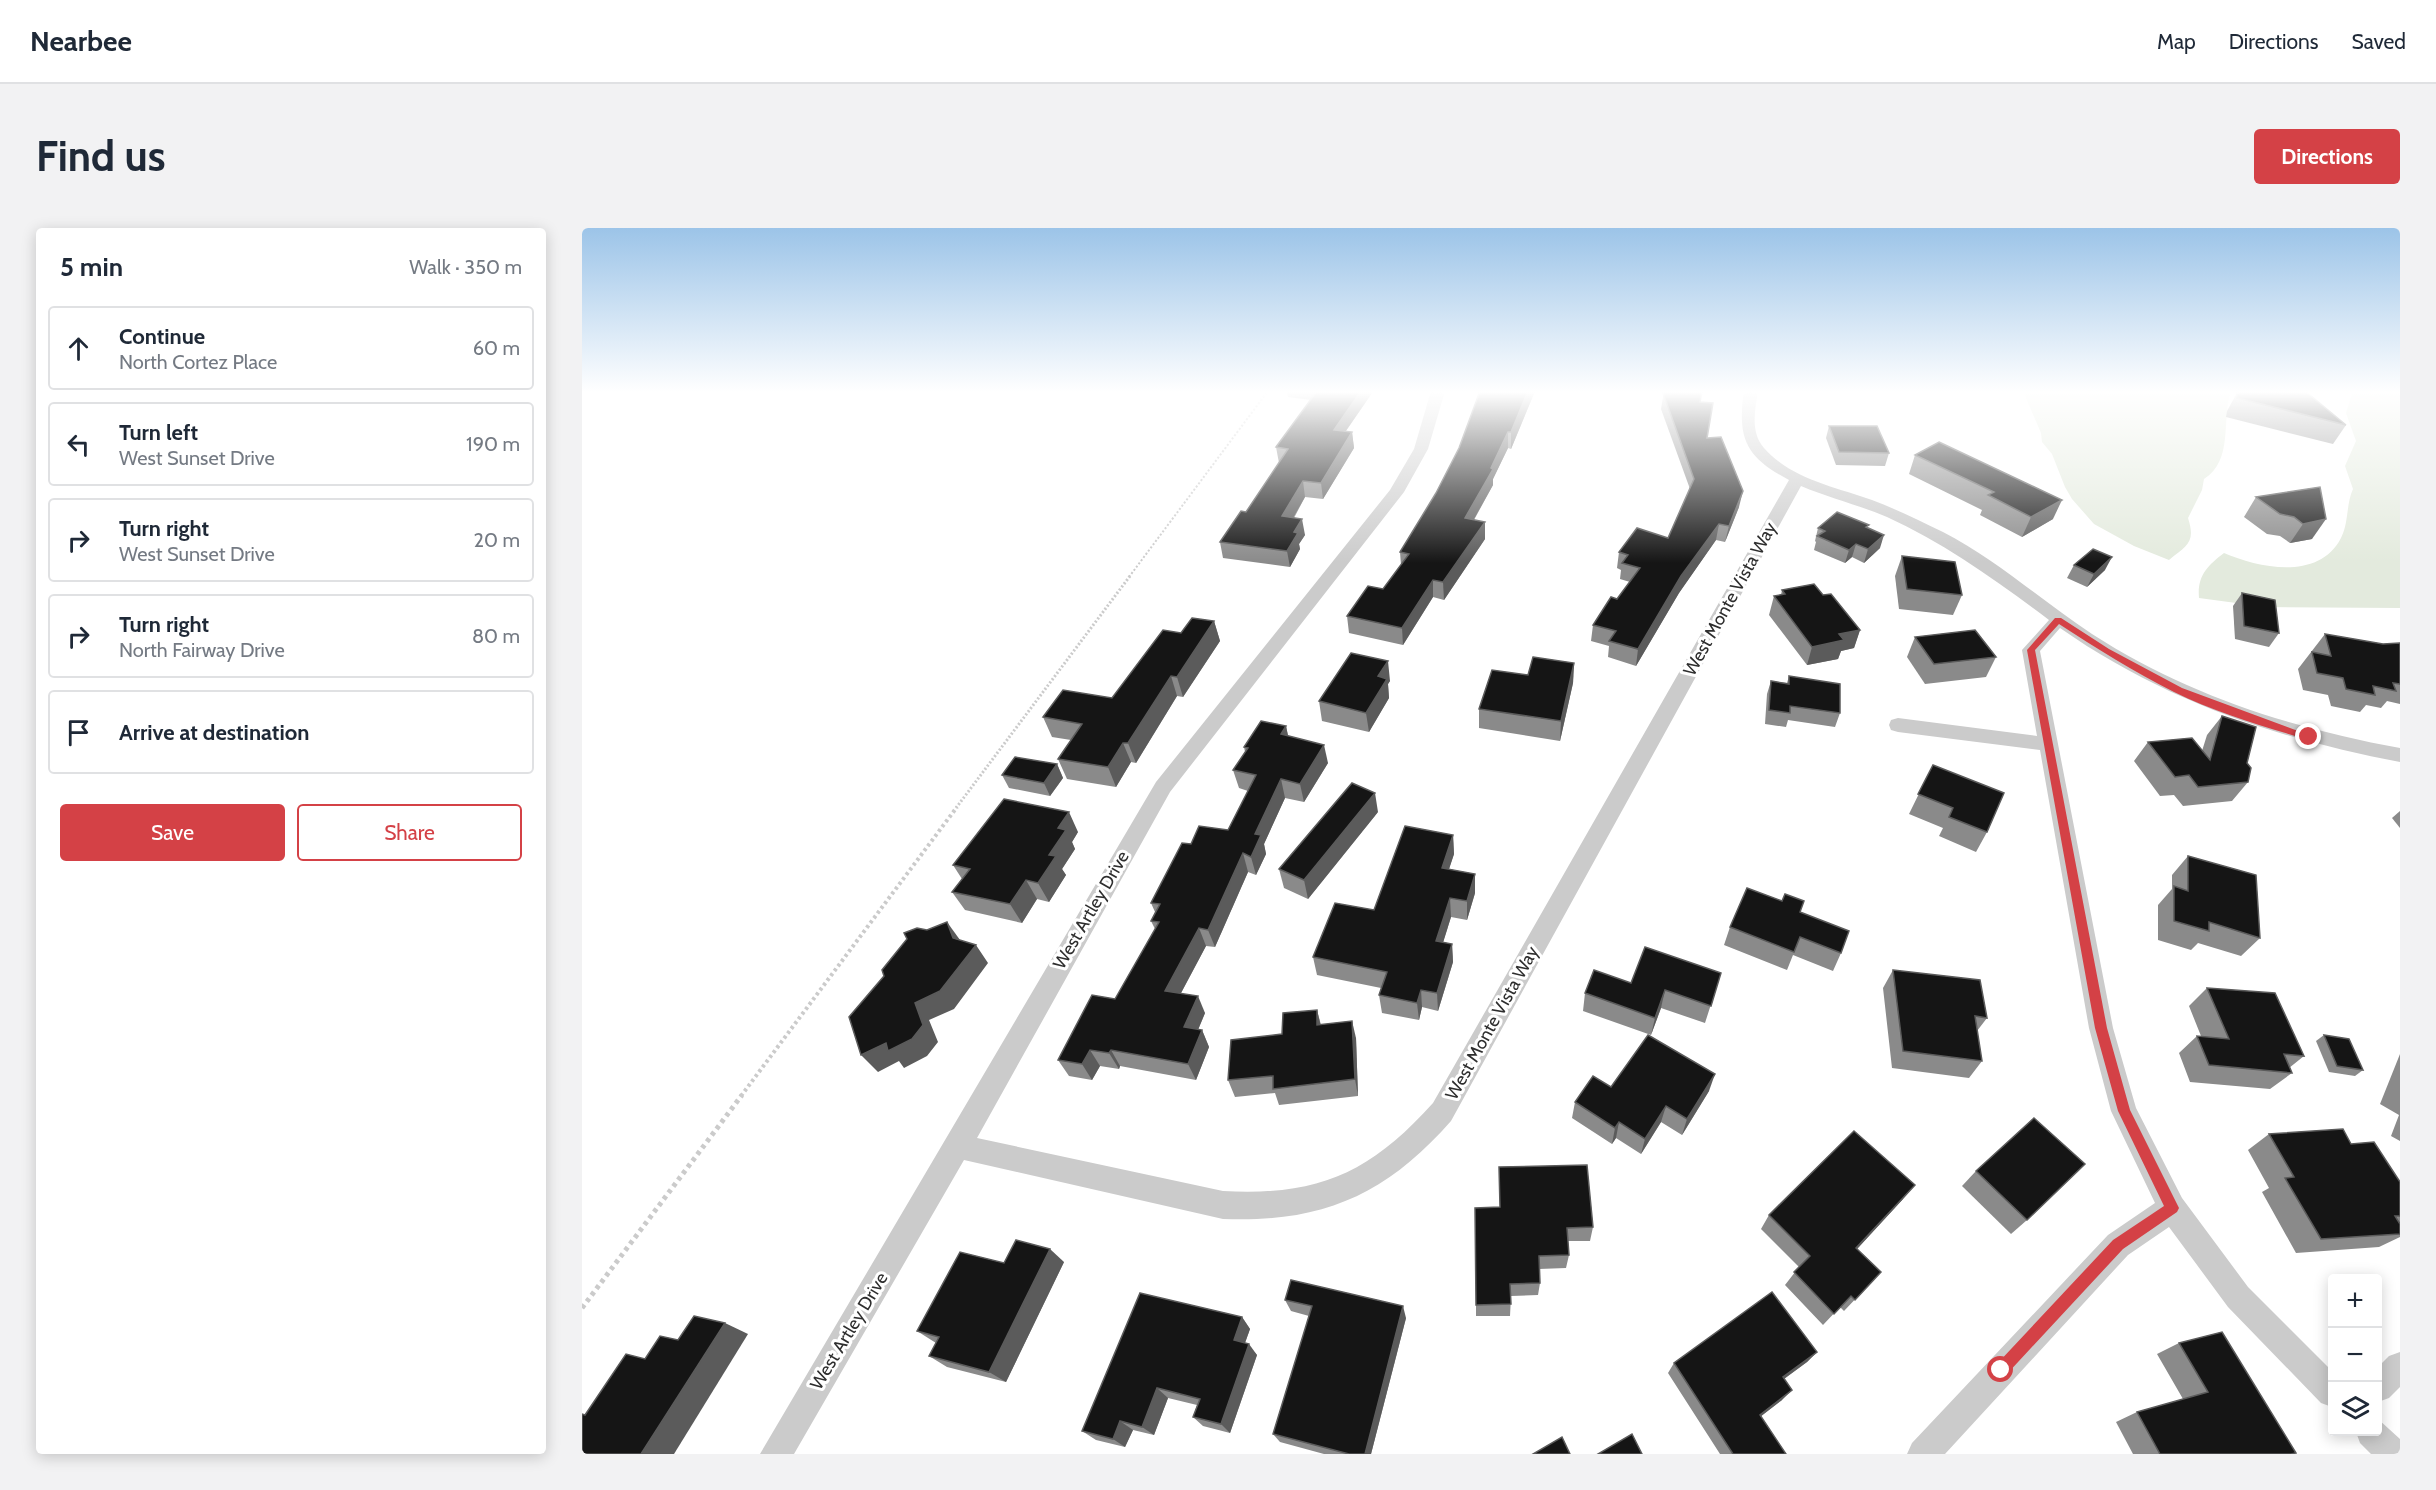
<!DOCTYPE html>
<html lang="en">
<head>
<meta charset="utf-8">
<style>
	:root { --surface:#fff; --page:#f2f2f3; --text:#1f2937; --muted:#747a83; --line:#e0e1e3; --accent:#d44146 }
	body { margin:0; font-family:Cabin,sans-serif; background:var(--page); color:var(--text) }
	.controls { position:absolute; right:18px; bottom:18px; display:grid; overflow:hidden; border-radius:6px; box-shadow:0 3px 15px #0003 }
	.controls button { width:54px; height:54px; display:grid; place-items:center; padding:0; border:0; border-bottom:2px solid var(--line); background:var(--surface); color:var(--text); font:30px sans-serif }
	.stop { position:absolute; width:18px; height:18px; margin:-14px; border:4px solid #d44146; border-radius:50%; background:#fff }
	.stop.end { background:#d44146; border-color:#fff; box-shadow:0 2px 6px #0008 }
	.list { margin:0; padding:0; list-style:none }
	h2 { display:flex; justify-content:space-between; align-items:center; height:78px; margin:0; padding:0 24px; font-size:26px }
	h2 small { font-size:20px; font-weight:400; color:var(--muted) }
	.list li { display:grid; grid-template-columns:39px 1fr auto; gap:18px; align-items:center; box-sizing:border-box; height:84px; margin:0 12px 12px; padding:0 12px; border:2px solid var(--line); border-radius:6px }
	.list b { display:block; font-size:22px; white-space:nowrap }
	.list p { margin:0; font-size:20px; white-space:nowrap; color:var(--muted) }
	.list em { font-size:20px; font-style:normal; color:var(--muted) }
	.actions { display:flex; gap:12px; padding:18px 24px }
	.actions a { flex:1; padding:14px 0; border:2px solid var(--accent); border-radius:6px; text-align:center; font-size:21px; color:var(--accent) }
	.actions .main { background:var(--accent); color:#fff }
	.icon { flex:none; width:33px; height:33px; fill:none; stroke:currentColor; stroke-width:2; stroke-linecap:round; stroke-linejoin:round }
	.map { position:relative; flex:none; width:1818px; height:1226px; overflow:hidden; border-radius:6px }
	header { display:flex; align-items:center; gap:36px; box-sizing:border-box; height:84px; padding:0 30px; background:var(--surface); border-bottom:2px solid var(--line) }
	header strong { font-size:28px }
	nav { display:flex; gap:33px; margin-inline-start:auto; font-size:21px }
	.intro { display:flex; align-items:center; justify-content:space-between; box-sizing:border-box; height:144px; padding:0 36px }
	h1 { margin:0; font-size:42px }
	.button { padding:15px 27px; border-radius:6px; background:var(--accent); color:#fff; font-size:21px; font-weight:700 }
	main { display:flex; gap:36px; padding:0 36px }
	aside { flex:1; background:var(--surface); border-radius:6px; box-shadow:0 3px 15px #0003 }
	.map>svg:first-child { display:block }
</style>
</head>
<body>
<header>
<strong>Nearbee</strong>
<nav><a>Map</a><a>Directions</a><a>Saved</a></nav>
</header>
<div class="intro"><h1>Find us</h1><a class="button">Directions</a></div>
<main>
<aside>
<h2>5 min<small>Walk · 350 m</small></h2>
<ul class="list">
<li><svg class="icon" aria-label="ahead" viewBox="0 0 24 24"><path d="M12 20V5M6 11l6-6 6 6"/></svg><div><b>Continue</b><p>North Cortez Place</p></div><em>60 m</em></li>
<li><svg class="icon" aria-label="left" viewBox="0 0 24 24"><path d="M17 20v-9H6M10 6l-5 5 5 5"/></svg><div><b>Turn left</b><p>West Sunset Drive</p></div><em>190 m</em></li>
<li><svg class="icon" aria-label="right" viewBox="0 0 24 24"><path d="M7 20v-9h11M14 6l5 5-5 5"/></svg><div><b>Turn right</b><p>West Sunset Drive</p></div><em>20 m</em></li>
<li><svg class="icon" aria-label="right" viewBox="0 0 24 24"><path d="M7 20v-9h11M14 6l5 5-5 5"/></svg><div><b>Turn right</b><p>North Fairway Drive</p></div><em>80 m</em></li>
<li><svg class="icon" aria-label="arrive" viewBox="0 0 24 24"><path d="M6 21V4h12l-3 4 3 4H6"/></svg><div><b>Arrive at destination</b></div></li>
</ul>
<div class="actions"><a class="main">Save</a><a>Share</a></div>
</aside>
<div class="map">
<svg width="1818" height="1226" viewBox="0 0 1818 1226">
	<rect width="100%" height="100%" fill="#fff"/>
	<!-- green -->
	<g fill="#e3eadd">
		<path d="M1441 163H1649C1639 192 1652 232 1622 251L1620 262 1606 290C1614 315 1605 317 1587 332L1552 318 1512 296 1490 271 1483 259 1470 226 1460 214 1459 205Z"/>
		<path d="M1771 163H1818V380L1684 379 1617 370C1615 348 1625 338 1642 325 1677 340 1737 353 1759 310 1767 294 1764 276 1771 261L1763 238 1774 213 1764 185Z"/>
	</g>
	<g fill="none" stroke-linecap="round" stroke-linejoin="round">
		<!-- path-far3 -->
		<path stroke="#cbcbcb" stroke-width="2" stroke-dasharray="2 2" stroke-linecap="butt" d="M547 349 686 163"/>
		<!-- path-far2 -->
		<path stroke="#cbcbcb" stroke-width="3" stroke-dasharray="2 2" stroke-linecap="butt" d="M374 580 548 348"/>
		<!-- path-far1 -->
		<path stroke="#cbcbcb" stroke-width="4" stroke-dasharray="3 3" stroke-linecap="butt" d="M159 868 375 579"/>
		<!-- path -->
		<path stroke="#cbcbcb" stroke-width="5" stroke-dasharray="4 4" stroke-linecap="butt" d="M0 1080 160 867"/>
		<!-- street -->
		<g fill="#cbcbcb" fill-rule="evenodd">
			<path d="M849 163H863L846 221 822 264 588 564 395 910 641 963C736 968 787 946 851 875L1207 252C1164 229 1155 211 1162 163H1176C1173 182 1168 204 1182 220 1209 251 1253 259 1290 272 1314 281 1338 293 1361 304 1415 332 1460 373 1510 406 1605 467 1708 500 1818 520V534C1695 511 1581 472 1478 400L1458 423 1531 800 1554 880 1600 970 1666 1059 1750 1143V1179L1739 1175 1646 1079 1587 999 1546 1027 1363 1226H1325L1330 1215 1526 1007 1573 975 1529 883 1507 800 1458 522 1316 504 1309 502 1307 497 1309 492 1316 490 1455 508 1440 422 1467 392C1415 353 1364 316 1305 289 1277 277 1247 270 1219 258L869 893C804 967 740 995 641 991L382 932 212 1226H178L574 554 808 262 832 221Z"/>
			<path d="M1818 1124V1159L1807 1170 1796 1174V1139L1807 1128Z"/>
			<path d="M1796 1191 1818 1211V1226H1789L1778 1215 1774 1204H1796Z"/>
		</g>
	</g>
	<!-- wall -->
	<g fill="#8a8a8a">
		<path d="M705 163H790V165L764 203 770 204 772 220 741 271 723 269 712 290 723 307 717 316 718 321 708 339 641 330 638 314 664 284 697 235 694 219 729 172 706 169Z"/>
		<path d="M896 163H953L929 221 926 220 911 251V257L892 292 903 311 862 372 851 369 821 417 767 405 765 388 801 361 819 337 818 324 854 265 877 220 896 169Z"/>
		<path d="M1082 163 1119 174 1125 210 1157 279 1143 314 1134 312 1097 365 1054 438 1026 429 1027 418 1009 413 1011 397 1035 371 1048 354 1038 351 1039 342 1035 340 1037 324 1086 310 1108 261 1079 181Z"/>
		<path d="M1673 163H1723L1764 197 1751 216 1644 189 1645 183 1655 165 1672 164Z"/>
		<path d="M1247 198 1307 225 1303 238 1254 237 1244 210Z"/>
		<path d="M1333 227 1471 291 1440 309 1398 287 1400 282 1327 246Z"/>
		<path d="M1738 259 1730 311 1708 315 1698 308 1685 306 1662 289 1674 269Z"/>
		<path d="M1236 300H1286L1298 320 1282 335 1270 329 1263 335 1232 322 1234 314 1233 313Z"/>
		<path d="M1320 328 1380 367 1371 387 1317 381 1313 348Z"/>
		<path d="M1492 337 1523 342 1505 359 1485 350Z"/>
		<path d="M1200 362 1241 367 1278 402 1272 420 1259 423 1256 431 1225 437 1187 387 1192 368 1199 367Z"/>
		<path d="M1660 365 1697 405 1687 419 1653 411 1651 378Z"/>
		<path d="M632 393 638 413 601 469 595 468 554 535 549 534 534 559 485 551 476 531 489 512 470 509 461 489 530 470 599 405Z"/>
		<path d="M1743 406 1801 416 1818 415V476L1805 473 1799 480 1784 477 1778 484 1749 478 1746 467 1721 462 1716 441Z"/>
		<path d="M1333 409 1414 429 1404 449 1343 456 1325 429Z"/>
		<path d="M992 435 991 455 978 513 897 500V481L946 447Z"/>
		<path d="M1207 448 1258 485 1253 499 1206 492 1204 499 1183 496 1185 466 1189 453 1205 455Z"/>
		<path d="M808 453 806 456 807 470 787 504 740 493 737 473Z"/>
		<path d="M1640 488 1665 535 1666 554 1650 573 1601 578 1592 567 1578 568 1552 533 1566 514 1620 523 1625 507Z"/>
		<path d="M704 498 706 508 746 535 722 574 703 570 682 616 684 626 674 647 666 644 633 719 624 718 599 765 623 785 616 802H620L627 819 614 852 538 838 537 841 518 838 510 852 487 848 476 832 533 771 573 701 569 693 573 684 569 675 609 616 646 602 666 563 657 560 651 542 663 524 662 519Z"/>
		<path d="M475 536 481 550 468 568 427 560 420 547Z"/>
		<path d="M1351 537 1405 604 1394 624 1357 608 1361 600 1327 586Z"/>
		<path d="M1818 583V600L1810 590Z"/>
		<path d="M796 584 726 671 702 660 697 641Z"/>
		<path d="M496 604 490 614 493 621 480 641 484 647 467 674 455 671 440 695 383 682 370 664 380 651 371 637Z"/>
		<path d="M871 607 872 626 867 641 893 646V665L885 692 869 689 861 714 870 716 871 734 856 783 840 779 837 792 800 785 797 767 799 760 735 747 731 729 792 682Z"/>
		<path d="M1606 628 1678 710 1659 728 1616 715 1609 722 1576 712V677L1590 661V647Z"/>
		<path d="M1218 684 1259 725 1251 743 1211 727 1205 742 1142 717 1148 699Z"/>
		<path d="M1311 742 1405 790 1395 803 1400 833 1387 850 1310 840 1301 760Z"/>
		<path d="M1139 745 1123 795 1079 780 1069 807 1001 783 1003 765 1049 755Z"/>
		<path d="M1625 760 1722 828 1707 840 1710 845 1688 861 1608 854 1597 825 1615 808H1619L1607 778Z"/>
		<path d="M735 782 739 797 774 810 776 868 697 877 693 865 653 869 646 852 700 806Z"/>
		<path d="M1742 807 1781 842 1773 848 1747 844 1734 813Z"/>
		<path d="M1818 826V913L1809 908 1817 887 1798 876Z"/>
		<path d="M1029 859 1127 863 1100 907 1079 894 1059 926 1034 910 1030 916 990 890 993 874Z"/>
		<path d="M1687 906 1769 916 1818 954V1009L1797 1019 1714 1025 1680 964 1687 960 1666 922Z"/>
		<path d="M917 939 1011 999 1008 1013H986L987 1027 984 1040 957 1041 958 1055 956 1067 929 1068 928 1088H894V1077L918 979Z"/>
		<path d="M1394 943 1445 992 1429 1006 1380 958Z"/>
		<path d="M1321 971 1275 1021 1299 1044 1262 1083 1258 1079 1241 1097 1203 1057 1217 1039 1179 1001 1187 987Z"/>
		<path d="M482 1034 424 1154 365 1139 347 1128 354 1115 335 1103 422 1035Z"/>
		<path d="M703 1072 824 1090 789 1226H742L698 1214 691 1206 727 1088 709 1083Z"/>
		<path d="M660 1089 668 1101 663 1115 675 1127 648 1205 621 1198 611 1189 615 1177 586 1170 572 1207 551 1202 543 1219 514 1212 500 1203Z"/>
		<path d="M1597 1115 1710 1226H1551L1534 1194 1555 1184 1601 1171 1575 1126Z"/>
		<path d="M1235 1124 1225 1134 1202 1151 1200 1172 1179 1188 1204 1226H1138L1086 1145 1092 1135Z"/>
	</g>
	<!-- shaded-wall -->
	<g fill="#5b5b5b">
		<path d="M779 163H790V165L754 217 752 202Z"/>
		<path d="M946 163H953L929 221V204Z"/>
		<path d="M770 204 772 220 741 271 739 255Z"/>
		<path d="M926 204V220L911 251V257L883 307V290Z"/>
		<path d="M721 253 723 269 703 304 700 288Z"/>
		<path d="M1161 263 1157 279 1143 314 1147 298Z"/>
		<path d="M1480 272 1471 291 1440 309 1449 289Z"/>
		<path d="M720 291 723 307 717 316 718 321 708 339 705 323 712 304Z"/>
		<path d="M1744 291 1730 311 1708 315 1721 296Z"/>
		<path d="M903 294V311L862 372 861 354Z"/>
		<path d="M1137 296 1134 312 1097 365 1054 438 1056 421 1099 348Z"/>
		<path d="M1302 307 1298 320 1282 335 1286 321Z"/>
		<path d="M1274 316 1270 329 1263 335 1267 322Z"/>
		<path d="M1530 329 1523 342 1505 359 1512 346Z"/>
		<path d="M851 352V369L821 417 820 400Z"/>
		<path d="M632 393 638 413 601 469 595 449Z"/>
		<path d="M1278 402 1272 420 1259 423 1256 431 1225 437 1230 419 1257 406Z"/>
		<path d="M806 433 808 453 806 456 807 470 787 504 784 485 796 448Z"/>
		<path d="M992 435 991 455 978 513 979 493Z"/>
		<path d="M589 448 595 468 554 535 546 515Z"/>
		<path d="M704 498 708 517 699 506Z"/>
		<path d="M541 515 549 534 534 559 526 539Z"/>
		<path d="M742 517 746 535 722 574 718 556Z"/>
		<path d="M475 536 481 550 468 568 462 555Z"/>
		<path d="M699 551 703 570 682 616 684 626 674 647 669 629 673 606Z"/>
		<path d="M793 565 796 584 726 671 722 652Z"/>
		<path d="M487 584 496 604 490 614 493 621 480 641 484 647 467 674 456 655 476 600Z"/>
		<path d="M871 607 872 626 861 659 860 640Z"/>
		<path d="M661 625 666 644 633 719 626 702Z"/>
		<path d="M893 646V665L885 692V673Z"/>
		<path d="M444 652 455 671 440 695 428 676Z"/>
		<path d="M868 670 869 689 856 731 854 713Z"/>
		<path d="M365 694 378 712 371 710Z"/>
		<path d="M617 700 624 718 591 780 583 763Z"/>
		<path d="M870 716 871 734 856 783 855 765Z"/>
		<path d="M394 717 406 735 372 781 347 792 356 814 345 828 322 840 317 833 296 844 279 827 304 815 333 775Z"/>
		<path d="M839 762 840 779 837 792 835 775Z"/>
		<path d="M1083 762 1079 780 1069 807 1073 790Z"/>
		<path d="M616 768 623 785 610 816 602 799Z"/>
		<path d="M735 782 739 799 735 797Z"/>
		<path d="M770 793 774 810 776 868 773 851Z"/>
		<path d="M620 802 627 819 614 852 606 836Z"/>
		<path d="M508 822 518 838 510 852 500 836Z"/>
		<path d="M529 822 538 838 537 841 527 825Z"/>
		<path d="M1133 846 1127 863 1100 907 1105 891Z"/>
		<path d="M1084 878 1079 894 1059 926 1063 911Z"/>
		<path d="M1037 894 1034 910 1030 916 1033 900Z"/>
		<path d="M1333 957 1321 971 1264 1033 1274 1020Z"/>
		<path d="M468 1021 482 1034 424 1154 407 1144Z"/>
		<path d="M821 1078 824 1090 789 1226H783Z"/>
		<path d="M660 1089 668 1101 660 1123 652 1112Z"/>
		<path d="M143 1095 166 1106 92 1226H59Z"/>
		<path d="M667 1116 675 1127 648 1205 639 1196Z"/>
		<path d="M1235 1124 1225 1134 1191 1159 1201 1149Z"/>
		<path d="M575 1160 586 1170 572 1207 560 1199Z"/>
		<path d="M1210 1162 1200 1172 1169 1196 1178 1187Z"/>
		<path d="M538 1193 551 1202 543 1219 531 1211Z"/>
	</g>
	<!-- building -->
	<g fill="#151515" stroke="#5b5b5b" stroke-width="1.5">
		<path d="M735 163H779L752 202 770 204 739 255 721 253 700 288 720 291 712 304 716 305 705 323 638 314 659 283 664 284 706 221 694 219Z"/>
		<path d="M898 163H946L929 204H926L909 240 911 241 883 290 903 294 861 354 851 352 820 400 765 388 786 358 801 361 827 326 818 324 854 265 877 220Z"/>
		<path d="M1082 163H1120L1118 174 1131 175 1125 210 1139 209 1161 263 1147 298 1137 296 1099 348 1056 421 1027 413 1034 403 1011 397 1029 369 1035 371 1058 340 1040 335 1046 327 1037 324 1055 300 1086 310 1112 251 1081 165Z"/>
		<path d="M1683 163H1723L1764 197 1655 170V165L1684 164Z"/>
		<path d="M1247 198H1295L1307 225 1257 224Z"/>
		<path d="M1357 214 1480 272 1449 289 1406 267 1412 264 1333 227Z"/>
		<path d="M1738 259 1744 291 1721 296 1712 289 1698 286 1674 269Z"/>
		<path d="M1255 284 1287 297 1284 299 1302 307 1286 321 1274 316 1267 322 1235 308 1243 303 1236 300Z"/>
		<path d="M1511 321 1530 329 1512 346 1492 337Z"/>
		<path d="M1320 328 1373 334 1380 367 1325 361Z"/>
		<path d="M1232 356 1241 367 1249 366 1278 402 1257 406 1262 412 1230 419 1192 368 1203 366 1200 362Z"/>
		<path d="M1660 365 1693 372 1697 405 1662 398Z"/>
		<path d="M610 390 632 393 595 449 589 448 546 515H541L526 539 476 531 500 496 461 489 481 462 530 470 581 402 599 405Z"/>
		<path d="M1393 402 1414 429 1352 436 1333 409Z"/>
		<path d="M1743 406 1801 416 1818 415V456L1811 455 1814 463 1791 458 1793 467 1764 461 1761 450 1735 445 1730 424 1749 428Z"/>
		<path d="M769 425 806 433 796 448 805 451 784 485 737 473Z"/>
		<path d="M951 429 992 435 979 493 897 481 910 442 946 447Z"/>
		<path d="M1207 448 1258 456V485L1208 478V485L1187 482 1189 453 1207 456Z"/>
		<path d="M1640 488 1674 499 1665 535 1669 540 1666 554 1616 559 1607 547 1593 549 1566 514 1610 510 1628 532Z"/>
		<path d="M679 493 704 498 699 506 742 517 718 556 699 551 673 606 679 607 669 629 661 625 626 702 617 700 583 763 616 768 602 799 620 802 606 836 529 822 527 825 508 822 500 836 476 832 510 767 533 771 577 694 569 693 578 676 569 675 600 615 609 616 617 598 646 602 674 547 651 542 666 520 662 519Z"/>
		<path d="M433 529 475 536 462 555 420 547Z"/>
		<path d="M1351 537 1422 565 1405 604 1367 589 1371 580 1336 566Z"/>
		<path d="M770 555 793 565 722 652 697 641Z"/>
		<path d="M422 571 487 584 476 600 484 602 467 627 474 628 456 655 444 652 428 676 370 664 388 641 371 637Z"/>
		<path d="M823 598 871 607 860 640 893 646 885 673 868 670 854 713 870 716 855 765 839 762 835 775 797 767 805 744 731 729 753 675 792 682Z"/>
		<path d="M1606 628 1674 647 1678 710 1627 694V703L1592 693V658L1606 663Z"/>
		<path d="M1165 660 1200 673 1203 666 1222 673 1218 684 1267 703 1259 725 1218 709 1212 724 1148 699Z"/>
		<path d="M365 694 371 710 394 717 358 763 333 775 341 797 330 811 306 823 304 815 279 827 267 789 302 748 300 742 325 711 322 705 335 700 345 702Z"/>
		<path d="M1063 719 1139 745 1129 778 1083 762 1073 790 1003 765 1012 742 1049 755Z"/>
		<path d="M1311 742 1398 752 1405 790 1393 788 1400 833 1321 823Z"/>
		<path d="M1625 760 1693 765 1722 828 1702 826 1710 845 1627 837 1615 808 1647 811Z"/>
		<path d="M735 782V797L770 793 773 851 691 861V848L646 852 649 812 700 806 701 785Z"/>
		<path d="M1066 807 1133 846 1105 891 1084 878 1063 911 1037 894 1033 900 993 874 1011 848 1029 859Z"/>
		<path d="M1742 807 1767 811 1781 842 1755 838Z"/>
		<path d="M1452 890 1503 936 1445 992 1394 943Z"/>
		<path d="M1761 901 1769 916 1792 914 1818 954V988H1813L1818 996V1006L1739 1011 1703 950 1712 949 1687 906Z"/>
		<path d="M1272 903 1333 957 1274 1020 1299 1044 1273 1072 1269 1068 1252 1086 1212 1044 1228 1028 1187 987Z"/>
		<path d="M1005 937 1011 999 985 1000 987 1027 957 1028 958 1055 928 1056 929 1076 894 1077 893 980 918 979 917 939Z"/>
		<path d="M434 1012 468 1021 407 1144 347 1128 357 1109 335 1103 378 1024 422 1035Z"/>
		<path d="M709 1052 821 1078 783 1226H767L691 1206 730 1078 703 1072Z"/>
		<path d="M1190 1064 1235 1124 1201 1149 1210 1162 1178 1187 1204 1226H1151L1092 1135Z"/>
		<path d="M558 1065 660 1089 652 1112 667 1116 639 1196 611 1189 618 1171 575 1160 560 1199 538 1193 531 1211 500 1203Z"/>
		<path d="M112 1088 143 1095 59 1226H0V1186L3 1187 44 1126 63 1131 78 1108 96 1112Z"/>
		<path d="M1640 1104 1714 1225 1709 1226H1578L1555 1184 1626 1164 1597 1115Z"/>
		<path d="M1050 1206 1060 1226H1016Z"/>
		<path d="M980 1209 988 1226H951Z"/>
	</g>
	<!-- sky -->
	<linearGradient id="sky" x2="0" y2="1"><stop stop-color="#9cc4e8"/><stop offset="0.49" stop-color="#fff"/><stop offset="1" stop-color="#fff" stop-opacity="0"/></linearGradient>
	<rect width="1818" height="335" fill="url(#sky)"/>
	<!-- route -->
	<path fill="#d44146" d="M1473 390H1479L1527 421 1600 460 1732 509 1727 512C1682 499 1635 485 1592 464 1552 444 1514 420 1477 396L1453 422 1525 800 1548 882 1597 980 1595 984 1541 1021 1424 1147 1419 1149 1414 1147 1412 1142 1414 1137 1531 1012 1582 978 1536 883 1513 800 1445 422Z"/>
	<g text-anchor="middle" stroke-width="6" stroke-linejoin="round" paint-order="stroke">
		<!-- street labels -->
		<g font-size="18" fill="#2e2e2e" stroke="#fff">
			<text transform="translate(1148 371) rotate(-61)" y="6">West Monte Vista Way</text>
			<text transform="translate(509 682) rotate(-60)" y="6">West Artley Drive</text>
			<text transform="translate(910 795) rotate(-61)" y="6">West Monte Vista Way</text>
			<text transform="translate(267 1103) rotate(-59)" y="6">West Artley Drive</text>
		</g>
	</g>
</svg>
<div class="controls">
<button>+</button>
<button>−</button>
<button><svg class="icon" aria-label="layers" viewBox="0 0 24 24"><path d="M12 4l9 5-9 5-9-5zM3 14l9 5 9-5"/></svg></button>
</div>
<div class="stop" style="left:1419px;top:1142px"></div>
<div class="stop end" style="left:1727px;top:509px"></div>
</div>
</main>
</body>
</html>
